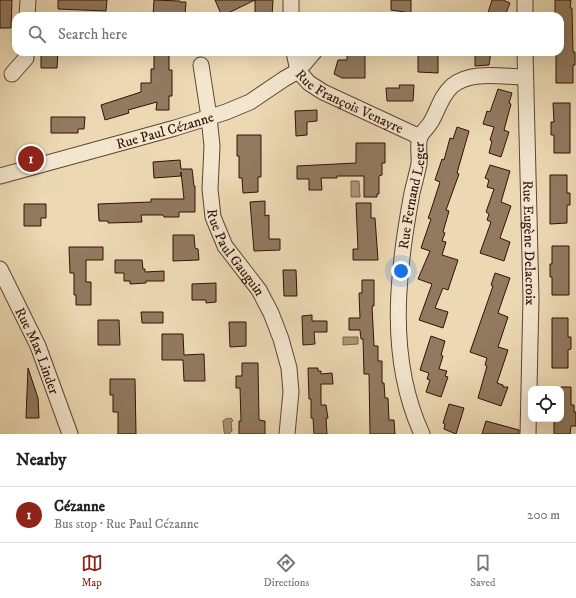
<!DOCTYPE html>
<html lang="en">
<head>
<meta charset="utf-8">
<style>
	:root { --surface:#fff; --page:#f2f2f2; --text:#202124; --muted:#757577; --line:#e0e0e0; --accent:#8f2418 }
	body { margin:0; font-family:"IM FELL DW Pica",serif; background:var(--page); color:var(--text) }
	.controls { position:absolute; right:12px; bottom:12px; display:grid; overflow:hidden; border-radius:8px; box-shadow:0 4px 16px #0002 }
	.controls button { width:36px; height:36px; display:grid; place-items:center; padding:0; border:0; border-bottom:1px solid var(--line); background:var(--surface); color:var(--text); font:20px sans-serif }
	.you { position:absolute; left:401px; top:271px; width:14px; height:14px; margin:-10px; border:3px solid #fff; border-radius:50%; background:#1a73e8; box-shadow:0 0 0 6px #1a73e833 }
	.badge { display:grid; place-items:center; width:26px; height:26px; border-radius:50%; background:var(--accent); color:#fff; font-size:13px; font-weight:700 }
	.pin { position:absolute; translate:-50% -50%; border:2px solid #fff; box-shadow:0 1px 4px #0006 }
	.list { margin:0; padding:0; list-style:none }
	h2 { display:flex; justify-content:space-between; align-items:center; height:52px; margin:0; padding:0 16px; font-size:17px }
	h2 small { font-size:13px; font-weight:400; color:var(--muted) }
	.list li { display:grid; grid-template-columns:26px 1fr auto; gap:12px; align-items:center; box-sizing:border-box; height:56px; padding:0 16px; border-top:1px solid var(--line) }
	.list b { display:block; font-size:15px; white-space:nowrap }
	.list p { margin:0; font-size:13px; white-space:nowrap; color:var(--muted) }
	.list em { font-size:13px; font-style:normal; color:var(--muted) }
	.icon { flex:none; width:22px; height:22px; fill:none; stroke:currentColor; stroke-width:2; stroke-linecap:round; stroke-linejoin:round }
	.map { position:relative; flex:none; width:576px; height:434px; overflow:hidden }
	.search { position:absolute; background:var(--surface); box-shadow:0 4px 16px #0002; left:12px; right:12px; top:12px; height:44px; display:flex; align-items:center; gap:10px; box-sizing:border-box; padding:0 14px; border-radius:12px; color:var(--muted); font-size:15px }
	.sheet { height:108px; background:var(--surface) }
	nav { display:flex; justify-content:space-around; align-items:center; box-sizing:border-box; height:56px; border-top:1px solid var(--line); background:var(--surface); font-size:11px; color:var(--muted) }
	nav a { display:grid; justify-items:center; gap:2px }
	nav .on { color:var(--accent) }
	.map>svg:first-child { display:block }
</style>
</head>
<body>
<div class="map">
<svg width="576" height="434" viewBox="0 0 576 434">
	<rect width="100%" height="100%" fill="#ecd9b3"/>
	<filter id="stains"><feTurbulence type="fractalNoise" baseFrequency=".005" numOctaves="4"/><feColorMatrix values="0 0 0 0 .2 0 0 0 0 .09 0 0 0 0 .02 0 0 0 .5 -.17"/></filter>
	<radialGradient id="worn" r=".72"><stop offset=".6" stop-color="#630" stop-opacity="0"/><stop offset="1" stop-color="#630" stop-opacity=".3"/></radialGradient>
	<!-- water -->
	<g fill="#ac9678" stroke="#7a624a">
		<path d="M351 181H359L360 197H351Z"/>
		<path d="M343 337H358V344L343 345Z"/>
		<path d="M227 418 229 419 231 418 233 421 231 422 232 431 229 434H225L224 431 223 421Z"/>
	</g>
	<!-- building -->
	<g fill="#927a60" stroke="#301306">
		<path d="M0 0H12L11 28H0Z"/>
		<path d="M58 0H107L106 11 58 9Z"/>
		<path d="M154 0 180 1V2H186L185 15 153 16Z"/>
		<path d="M215 0H273L272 16H255V0L222 16Z"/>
		<path d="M391 0H411V13L391 10Z"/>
		<path d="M492 0H503L510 3 505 16H487Z"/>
		<path d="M555 0H571L570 8H572L573 52H575V65H573V83H556V52H560V16H555Z"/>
		<path d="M41 52H58L57 68H41Z"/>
		<path d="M347 52H365V78H342L334 74 338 60H347Z"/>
		<path d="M418 52H438V73L418 72Z"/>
		<path d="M475 52H491L489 65 475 66Z"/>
		<path d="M154 54 169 55V70H172V96H169V110H156L157 102 128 110 129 113 105 120 101 105 141 92V83H151V69H154Z"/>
		<path d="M399 85H414L413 101H387L386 88H400Z"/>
		<path d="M498 89 512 93 509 103 511 104 504 130 509 132 501 157 489 153 492 141 490 140 494 127 483 124 487 111 490 112Z"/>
		<path d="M553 103H570V153H554V135H551V122H554Z"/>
		<path d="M317 110V121L307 122V135L296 136 295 111Z"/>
		<path d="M51 117H85L84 129H78V133H51Z"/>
		<path d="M457 127 469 131 457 173 459 174 446 210 449 211 443 232 445 233 442 241 446 242 442 255 458 260 448 290 443 288 435 308 448 312 443 328 419 320 432 284 418 279 430 251 421 248 431 219 428 218 430 213 440 182 435 180 442 159 444 160 450 138 453 139Z"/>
		<path d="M237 135H261V177H258V192L243 193 242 178H239V156H237Z"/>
		<path d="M356 143H385V163H382V175L379 176V194H377V197H364V176H337V178H321L322 190H309V179H297V166L356 163Z"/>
		<path d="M180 160 181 169H192L194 186H195V212H179V217H164L163 215H141L142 222 108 223V221H99L98 204 151 202V199H184L181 172V176L154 178 153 162Z"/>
		<path d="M490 165 510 171 501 202 511 206 500 238 510 242 504 261 480 253 491 222 487 220 489 214 486 212 494 189 487 187 489 180 485 178Z"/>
		<path d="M550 175H567V193H570V205H567V223L550 224Z"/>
		<path d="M265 201V216L269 215V239H280V250L254 251 250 202Z"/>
		<path d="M356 203H371V218H375L378 260H353V249H358Z"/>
		<path d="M24 204H46V218H41V226H24Z"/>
		<path d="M173 235H194L195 248 198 249 199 260 173 261Z"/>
		<path d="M552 246H569V295H552V277H550V264H552Z"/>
		<path d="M69 247H103V260H86V282H91V305H76V295H74V273H70Z"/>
		<path d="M115 260H142L143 269H145V272L164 271V281H146V283L130 284V281H124V273H115Z"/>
		<path d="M283 270H296L297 296H284Z"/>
		<path d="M495 273 510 278 498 313 508 317 498 347 508 350 497 383 503 385V387H508L501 406 478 398 487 366 485 365 487 358 470 352 493 286 491 285Z"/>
		<path d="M362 280H374V306H372L374 346H378V361H382V383H384L385 398H388L389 420H394L395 434H370L369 374H364L363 339H361L360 330H349V318H360L359 293H362Z"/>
		<path d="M216 283V302L206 303V300H192V284Z"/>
		<path d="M141 312H163V323H142Z"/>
		<path d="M312 315V321H327V332H314L315 344 303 345 302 316Z"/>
		<path d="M552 318H568V337H571V349L568 350V368H552Z"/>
		<path d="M98 320H119L120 345H98Z"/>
		<path d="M229 322H246V346L230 347Z"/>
		<path d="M162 334H183L184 355 204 354 205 381H184L183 360H162Z"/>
		<path d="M431 336 445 341 441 355 443 356 439 369 447 371 445 376 448 377 441 397 426 392 430 380 427 379 429 373 420 370Z"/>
		<path d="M242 363H258L259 420 265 421V434H239V421H241L240 388H236V376H242Z"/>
		<path d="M28 368 38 398 39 418H26Z"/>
		<path d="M308 368H318V371H321V374L332 373 333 384H321V405H326L328 418H326L327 434H314L313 418H311V399H309Z"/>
		<path d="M110 379H135L136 434H118V412H113V395H110Z"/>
		<path d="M561 387H571V405H574V412H576V426H571L570 434H554V419H561Z"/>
		<path d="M449 404 464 408 456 434 444 429 445 424 443 423Z"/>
		<path d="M486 421 519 430V434H482Z"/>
	</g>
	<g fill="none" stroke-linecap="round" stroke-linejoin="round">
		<!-- street casing -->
		<g stroke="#5f4431" stroke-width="17">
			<g id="street">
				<path d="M291 0V16"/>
				<path d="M525 0V16"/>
				<path d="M27 16 28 0"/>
				<path id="s1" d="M294 52 298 71 309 83 323 92 420 137"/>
				<path id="s2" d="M525 52 531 298 528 434"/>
				<path id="s3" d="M201 65 209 117 212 146 210 189 213 217 225 246 259 290 271 313 281 339 289 368 291 392 287 434"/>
				<path d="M12 74 26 58V52"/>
				<path id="s4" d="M0 176 175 128 226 112 250 102 284 79 298 71 314 52"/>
				<path id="s5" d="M0 269 38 346 70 434"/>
				<path id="s6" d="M422 434C387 358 397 273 412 193 414 184 417 174 419 164 420 156 417 144 420 137 422 132 428 127 431 122 438 110 441 96 452 86 471 70 502 77 525 77"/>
			</g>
		</g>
		<!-- street -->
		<use href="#street" stroke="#f3e6ce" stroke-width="15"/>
	</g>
	<g text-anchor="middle" stroke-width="3" stroke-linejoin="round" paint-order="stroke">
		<!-- street labels -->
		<g font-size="14" fill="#301306" stroke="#f3e6ce">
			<text dy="5" stroke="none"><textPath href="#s1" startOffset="80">Rue François Venayre</textPath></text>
			<text dy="5" stroke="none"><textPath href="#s4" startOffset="171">Rue Paul Cézanne</textPath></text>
			<text dy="5" stroke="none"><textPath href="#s6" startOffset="243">Rue Fernand Leger</textPath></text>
			<text dy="5" stroke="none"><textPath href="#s2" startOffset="191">Rue Eugène Delacroix</textPath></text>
			<text dy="5" stroke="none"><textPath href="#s3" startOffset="195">Rue Paul Gauguin</textPath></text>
			<text dy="5" stroke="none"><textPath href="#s5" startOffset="90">Rue Max Linder</textPath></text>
		</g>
	</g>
	<rect width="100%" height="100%" filter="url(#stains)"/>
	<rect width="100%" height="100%" fill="url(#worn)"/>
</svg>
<div class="controls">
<button><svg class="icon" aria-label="locate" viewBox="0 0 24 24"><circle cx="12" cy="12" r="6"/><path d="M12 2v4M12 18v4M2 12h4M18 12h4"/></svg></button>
</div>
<div class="you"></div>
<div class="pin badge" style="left:31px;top:159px">1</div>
<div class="search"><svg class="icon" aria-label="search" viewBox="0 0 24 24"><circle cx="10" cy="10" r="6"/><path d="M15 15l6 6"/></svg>Search here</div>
</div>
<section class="sheet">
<h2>Nearby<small></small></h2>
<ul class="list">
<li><span class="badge">1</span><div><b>Cézanne</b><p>Bus stop · Rue Paul Cézanne</p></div><em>200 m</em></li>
</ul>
</section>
<nav>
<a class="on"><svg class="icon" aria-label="map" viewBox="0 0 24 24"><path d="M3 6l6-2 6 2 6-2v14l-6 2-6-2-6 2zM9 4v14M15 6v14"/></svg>Map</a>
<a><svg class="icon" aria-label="directions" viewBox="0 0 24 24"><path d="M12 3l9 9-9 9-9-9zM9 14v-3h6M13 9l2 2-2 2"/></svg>Directions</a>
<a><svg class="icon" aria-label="saved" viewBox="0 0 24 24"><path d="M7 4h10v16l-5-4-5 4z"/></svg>Saved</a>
</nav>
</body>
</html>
